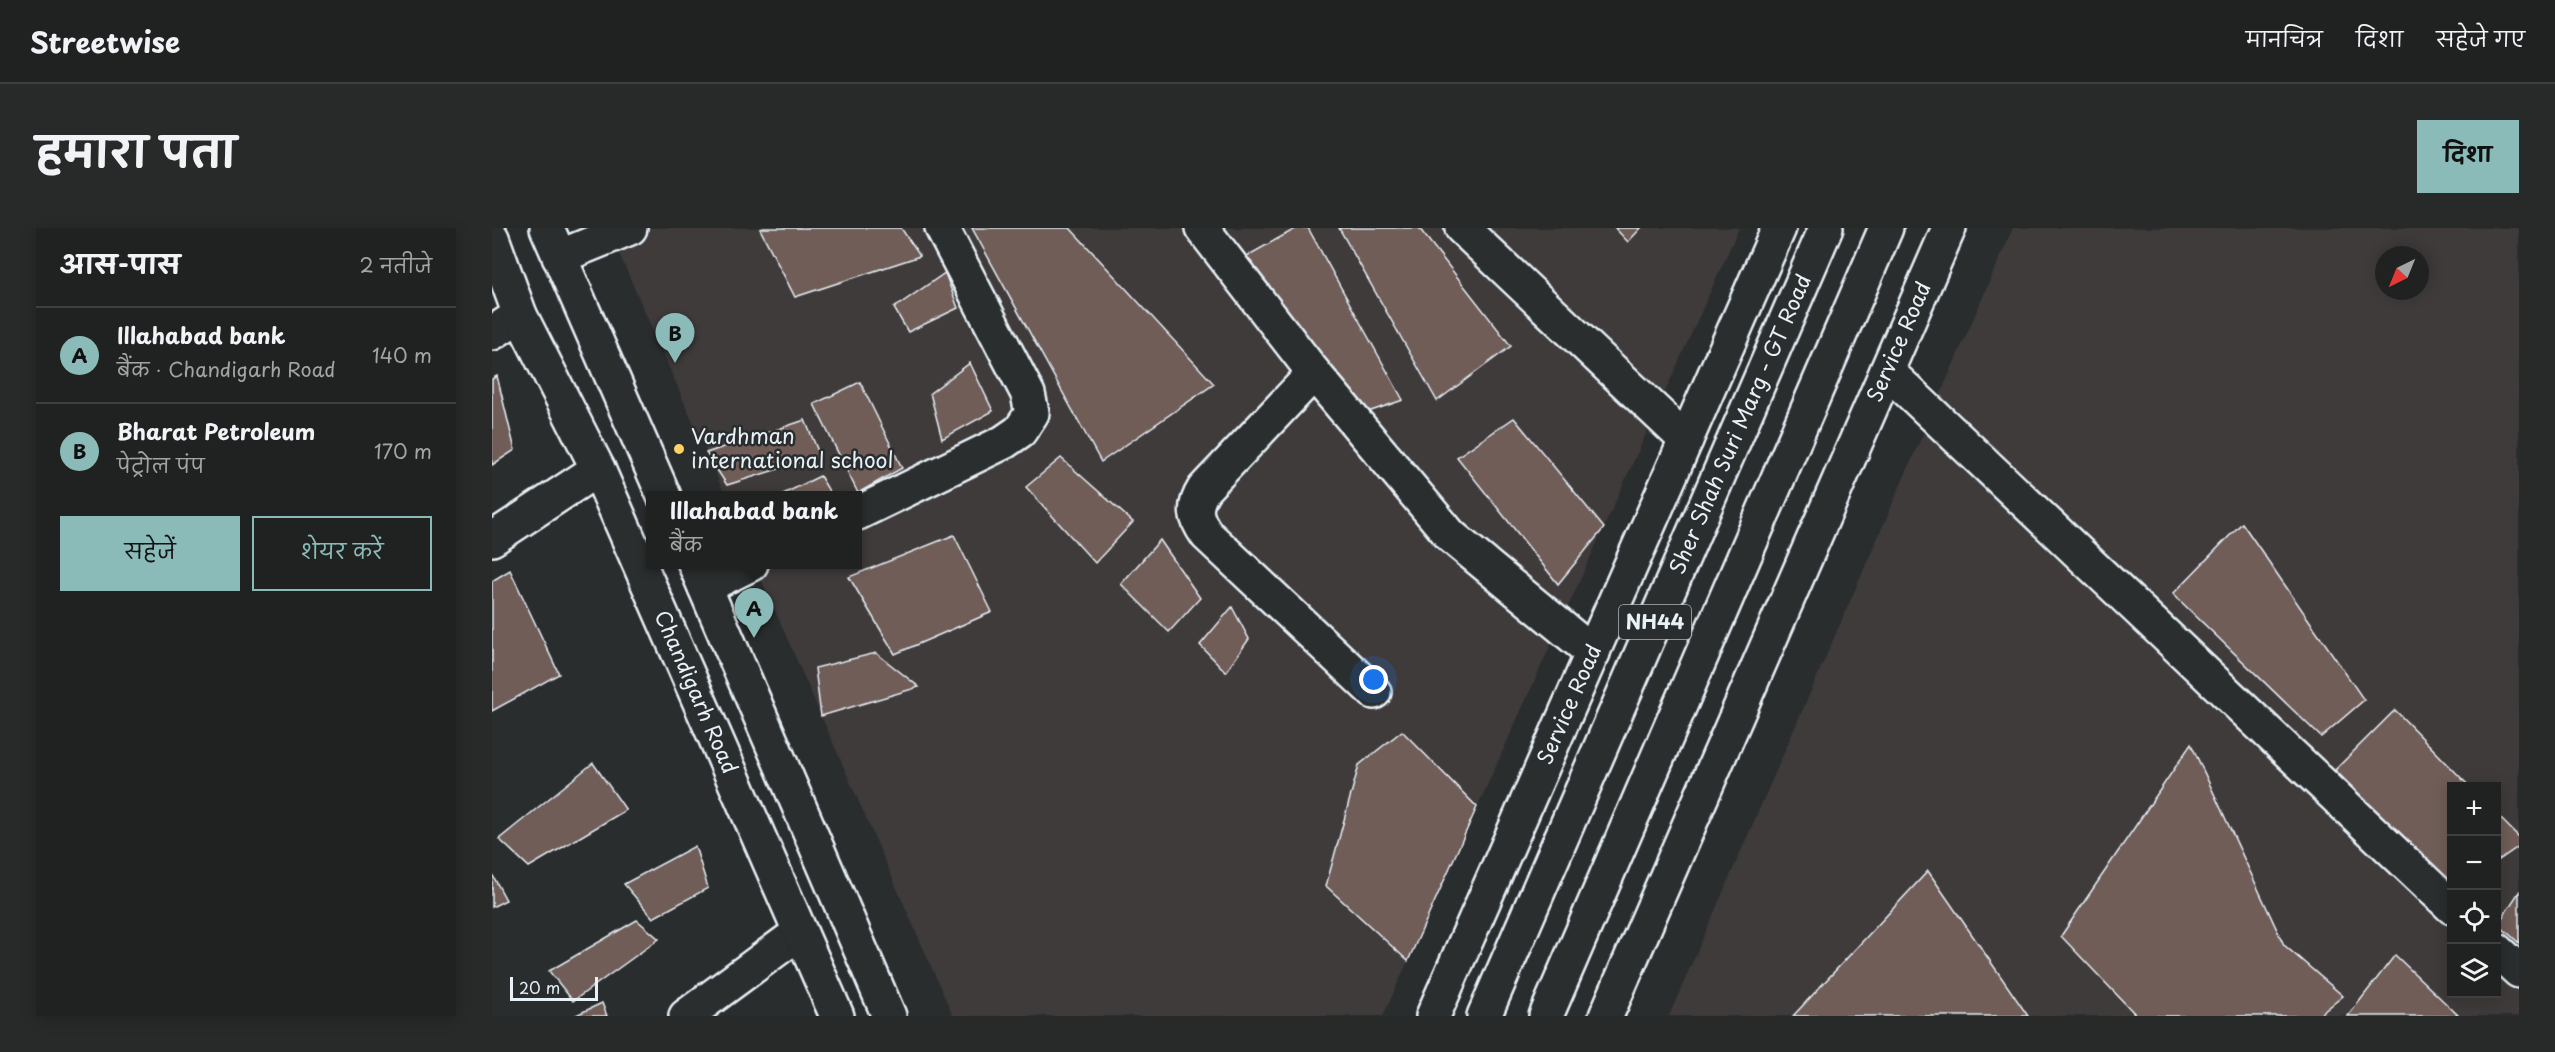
<!DOCTYPE html>
<html lang="hi">
<head>
<meta charset="utf-8">
<style>
	:root { --surface:#202222; --page:#282a2a; --text:#f1f3f6; --muted:#a2a4a5; --line:#3d3f40; --accent:#8bbbb9 }
	body { margin:0; font-family:"Playpen Sans","Playpen Sans Deva",sans-serif; background:var(--page); color:var(--text) }
	.controls { position:absolute; right:18px; bottom:18px; display:grid; overflow:hidden; border-radius:0px; box-shadow:0 3px 15px #0003 }
	.controls button { width:54px; height:54px; display:grid; place-items:center; padding:0; border:0; border-bottom:2px solid var(--line); background:var(--surface); color:var(--text); font:30px sans-serif }
	.compass { position:absolute; left:1883px; top:18px; width:54px; height:54px; border-radius:50%; background:var(--surface); box-shadow:0 3px 15px #0003; rotate:223deg }
	.scale { position:absolute; left:18px; bottom:15px; width:88px; box-sizing:border-box; padding-left:6px; border:3px solid #e8f1f8; border-top:0; font-size:16px; line-height:21px; white-space:nowrap; color:#e8f1f8; -webkit-text-stroke:4px #2a2d2e; paint-order:stroke }
	.you { position:absolute; left:882px; top:452px; width:21px; height:21px; margin:-15px; border:4px solid #fff; border-radius:50%; background:#1a73e8; box-shadow:0 0 0 9px #1a73e833 }
	.badge { display:grid; place-items:center; width:39px; height:39px; border-radius:50%; background:var(--accent); color:#111; font-size:20px; font-weight:700 }
	.pin { position:absolute; translate:-50% -50px; filter:drop-shadow(0 2px 3px #0008) }
	.pin::after { content:''; position:absolute; top:32px; width:21px; height:18px; background:inherit; clip-path:polygon(0 0,100% 0,50% 100%) }
	.popup { position:absolute; left:154px; top:263px; width:216px; height:78px; box-sizing:border-box; display:grid; place-content:center; border-radius:0px; background:var(--surface); filter:drop-shadow(0 2px 4px #0005); font-size:20px; white-space:nowrap; color:var(--muted) }
	.popup b { font-size:22px; color:var(--text) }
	.popup::after { content:''; position:absolute; left:50%; top:100%; margin-left:-12px; border:12px solid transparent; border-top-color:var(--surface) }
	.list { margin:0; padding:0; list-style:none }
	h2 { display:flex; justify-content:space-between; align-items:center; height:78px; margin:0; padding:0 24px; font-size:26px }
	h2 small { font-size:20px; font-weight:400; color:var(--muted) }
	.list li { display:grid; grid-template-columns:39px 1fr auto; gap:18px; align-items:center; box-sizing:border-box; height:96px; padding:0 24px; border-top:2px solid var(--line) }
	.list b { display:block; font-size:22px; white-space:nowrap }
	.list p { margin:0; font-size:20px; white-space:nowrap; color:var(--muted) }
	.list em { font-size:20px; font-style:normal; color:var(--muted) }
	.actions { display:flex; gap:12px; padding:18px 24px }
	.actions a { flex:1; padding:14px 0; border:2px solid var(--accent); border-radius:0px; text-align:center; font-size:21px; color:var(--accent) }
	.actions .main { background:var(--accent); color:#111 }
	.icon { flex:none; width:33px; height:33px; fill:none; stroke:currentColor; stroke-width:2; stroke-linecap:round; stroke-linejoin:round }
	.map { position:relative; flex:none; width:2027px; height:788px; overflow:hidden; border-radius:0px }
	header { display:flex; align-items:center; gap:36px; box-sizing:border-box; height:84px; padding:0 30px; background:var(--surface); border-bottom:2px solid var(--line) }
	header strong { font-size:28px }
	nav { display:flex; gap:33px; margin-inline-start:auto; font-size:21px }
	.intro { display:flex; align-items:center; justify-content:space-between; box-sizing:border-box; height:144px; padding:0 36px }
	h1 { margin:0; font-size:42px }
	.button { padding:15px 27px; border-radius:0px; background:var(--accent); color:#111; font-size:21px; font-weight:700 }
	main { display:flex; gap:36px; padding:0 36px }
	aside { flex:1; background:var(--surface); border-radius:0px; box-shadow:0 3px 15px #0003 }
	.map>svg:first-child { display:block }
</style>
</head>
<body>
<header>
<strong>Streetwise</strong>
<nav><a>मानचित्र</a><a>दिशा</a><a>सहेजे गए</a></nav>
</header>
<div class="intro"><h1>हमारा पता</h1><a class="button">दिशा</a></div>
<main>
<aside>
<h2>आस-पास<small>2 नतीजे</small></h2>
<ul class="list">
<li><span class="badge">A</span><div><b>Illahabad bank</b><p>बैंक · Chandigarh Road</p></div><em>140 m</em></li>
<li><span class="badge">B</span><div><b>Bharat Petroleum</b><p>पेट्रोल पंप</p></div><em>170 m</em></li>
</ul>
<div class="actions"><a class="main">सहेजें</a><a>शेयर करें</a></div>
</aside>
<div class="map">
<svg width="2027" height="788" viewBox="0 0 2027 788">
	<rect width="100%" height="100%" fill="#2a2d2e"/>
	<filter id="ink" filterUnits="userSpaceOnUse"><feTurbulence type="fractalNoise" baseFrequency=".0167" numOctaves="2"/><feDisplacementMap in="SourceGraphic" scale="12" xChannelSelector="R" yChannelSelector="G"/><feConvolveMatrix kernelMatrix="1 2 1 2 8 2 1 2 1" color-interpolation-filters="sRGB"/></filter>
	<g filter="url(#ink)">
		<!-- built -->
		<g fill="#3f3b3b" fill-rule="evenodd">
			<path d="M116 0H1247L891 788H461L263 337 366 336V268L233 267Z"/>
			<path d="M1521 0H2027V788H1177ZM1892 27H1928V63H1892ZM1960 558H2004V766H1960Z"/>
		</g>
		<!-- building -->
		<g fill="#6f5d58" stroke="#e8f1f8" stroke-width="1.5">
			<path d="M272 0H409L428 28 303 69 268 1Z"/>
			<path d="M480 0H578L722 156 609 234Z"/>
			<path d="M805 0H816L911 172 873 185 753 29Z"/>
			<path d="M847 0H927L1019 118 945 173Z"/>
			<path d="M1123 0H1149L1136 14Z"/>
			<path d="M453 45 466 80 416 104 402 80Z"/>
			<path d="M478 135 501 183 450 211 438 165Z"/>
			<path d="M5 148 23 222 0 237V151Z"/>
			<path d="M368 154 410 240 366 265 322 176Z"/>
			<path d="M1022 190 1112 300 1066 356 965 229Z"/>
			<path d="M313 192 328 228 235 257 214 225Z"/>
			<path d="M569 230 641 294 603 335 534 259Z"/>
			<path d="M328 248 340 268H287Z"/>
			<path d="M1750 295 1872 472 1829 509 1681 366Z"/>
			<path d="M462 307 500 384 403 426 357 349Z"/>
			<path d="M668 312 708 370 677 404 629 356Z"/>
			<path d="M18 342 67 446 0 483V353Z"/>
			<path d="M740 379 757 411 734 444 708 417Z"/>
			<path d="M384 425 427 459 329 488 323 440Z"/>
			<path d="M1903 482 1977 558H1960V660L1843 542Z"/>
			<path d="M910 503 985 579 916 733 834 658 867 537Z"/>
			<path d="M1699 516 1792 717 1851 768 1826 788H1645L1569 708Z"/>
			<path d="M101 535 134 582 37 639 7 611Z"/>
			<path d="M2004 586 2027 609V618L2004 634Z"/>
			<path d="M203 618 216 660 161 690 132 656Z"/>
			<path d="M1436 643 1536 788H1301Z"/>
			<path d="M0 646 14 672 0 679Z"/>
			<path d="M2027 664V715L2006 696Z"/>
			<path d="M145 692 167 711 81 773 57 743Z"/>
			<path d="M1903 727 1967 788H1856Z"/>
			<path d="M110 775 115 788H82Z"/>
		</g>
		<g fill="none" stroke-linecap="round" stroke-linejoin="round">
			<!-- minor casing -->
			<g stroke="#e8f1f8" stroke-width="38">
				<g id="minor">
					<path d="M710 0 822 145 959 308 1101 425"/>
					<path d="M970 0 1194 212"/>
					<path d="M67 29 138 0"/>
					<path d="M0 105 28 87"/>
					<path d="M1395 143 1960 679"/>
					<path d="M822 145 712 261C700 280 703 290 715 307L882 464"/>
					<path d="M366 285 512 214 528 203 540 185 536 166 450 0"/>
					<path d="M0 311 106 241"/>
					<path d="M213 359 259 336"/>
					<path d="M2004 722 2027 743"/>
					<path d="M194 788 308 704"/>
				</g>
			</g>
			<!-- major casing -->
			<g stroke="#e8f1f8" stroke-width="38">
				<g id="major">
					<path d="M55 0 172 268"/>
					<path id="s1" d="M0 10 28 87 106 241 345 788"/>
					<path d="M203 336 397 788"/>
					<path id="s2" d="M941 788 1287 0"/>
					<path id="s3" d="M1114 788 1457 0"/>
				</g>
			</g>
			<!-- highway casing -->
			<g stroke="#e8f1f8" stroke-width="38">
				<g id="highway">
					<path id="s4" d="M992 788 1334 0"/>
					<path d="M1054 788 1394 0"/>
				</g>
			</g>
			<!-- minor -->
			<use href="#minor" stroke="#2a2d2e" stroke-width="33"/>
			<!-- major -->
			<use href="#major" stroke="#2a2d2e" stroke-width="33"/>
			<!-- highway -->
			<use href="#highway" stroke="#2a2d2e" stroke-width="33"/>
		</g>
	</g>
	<!-- markers -->
	<circle fill="#ffd166" stroke="#2a2d2e" stroke-width="2" cx="187" cy="221" r="6"/>
	<g text-anchor="middle" stroke-width="5" stroke-linejoin="round" paint-order="stroke">
		<!-- shield labels -->
		<rect fill="#2a2d2e" stroke="#afb6bb" stroke-width="1.5" x="1127" y="377" width="72" height="34" rx="4.5"/>
		<g font-size="20" font-weight="bold" fill="#e8f1f8">
			<text x="1163" y="401">NH44</text>
		</g>
		<!-- street labels -->
		<g font-size="21" fill="#e8f1f8" stroke="#2a2d2e">
			<text dy="7" stroke="none"><textPath href="#s3" startOffset="735">Service Road</textPath></text>
			<text dy="7" stroke="none"><textPath href="#s4" startOffset="645">Sher Shah Suri Marg - GT Road</textPath></text>
			<text dy="7" stroke="none"><textPath href="#s1" startOffset="498">Chandigarh Road</textPath></text>
			<text dy="7" stroke="none"><textPath href="#s2" startOffset="340">Service Road</textPath></text>
		</g>
		<!-- poi labels -->
		<g font-size="21" fill="#e8f1f8" stroke="#2a2d2e" text-anchor="start">
			<text x="199" y="216">Vardhman<tspan x="199" dy="24">international school</tspan></text>
		</g>
	</g>
</svg>
<div class="controls">
<button>+</button>
<button>−</button>
<button><svg class="icon" aria-label="locate" viewBox="0 0 24 24"><circle cx="12" cy="12" r="6"/><path d="M12 2v4M12 18v4M2 12h4M18 12h4"/></svg></button>
<button><svg class="icon" aria-label="layers" viewBox="0 0 24 24"><path d="M12 4l9 5-9 5-9-5zM3 14l9 5 9-5"/></svg></button>
</div>
<svg class="compass" viewBox="-18 -18 36 36"><path d="M0-13l5 13h-10z" fill="#e53935"/><path d="M0 13l5-13h-10z" fill="#a2a4a5"/></svg>
<div class="scale">20 m</div>
<div class="you"></div>
<div class="pin badge" style="left:262px;top:410px">A</div>
<div class="popup"><b>Illahabad bank</b>बैंक</div>
<div class="pin badge" style="left:183px;top:135px">B</div>
</div>
</main>
</body>
</html>
